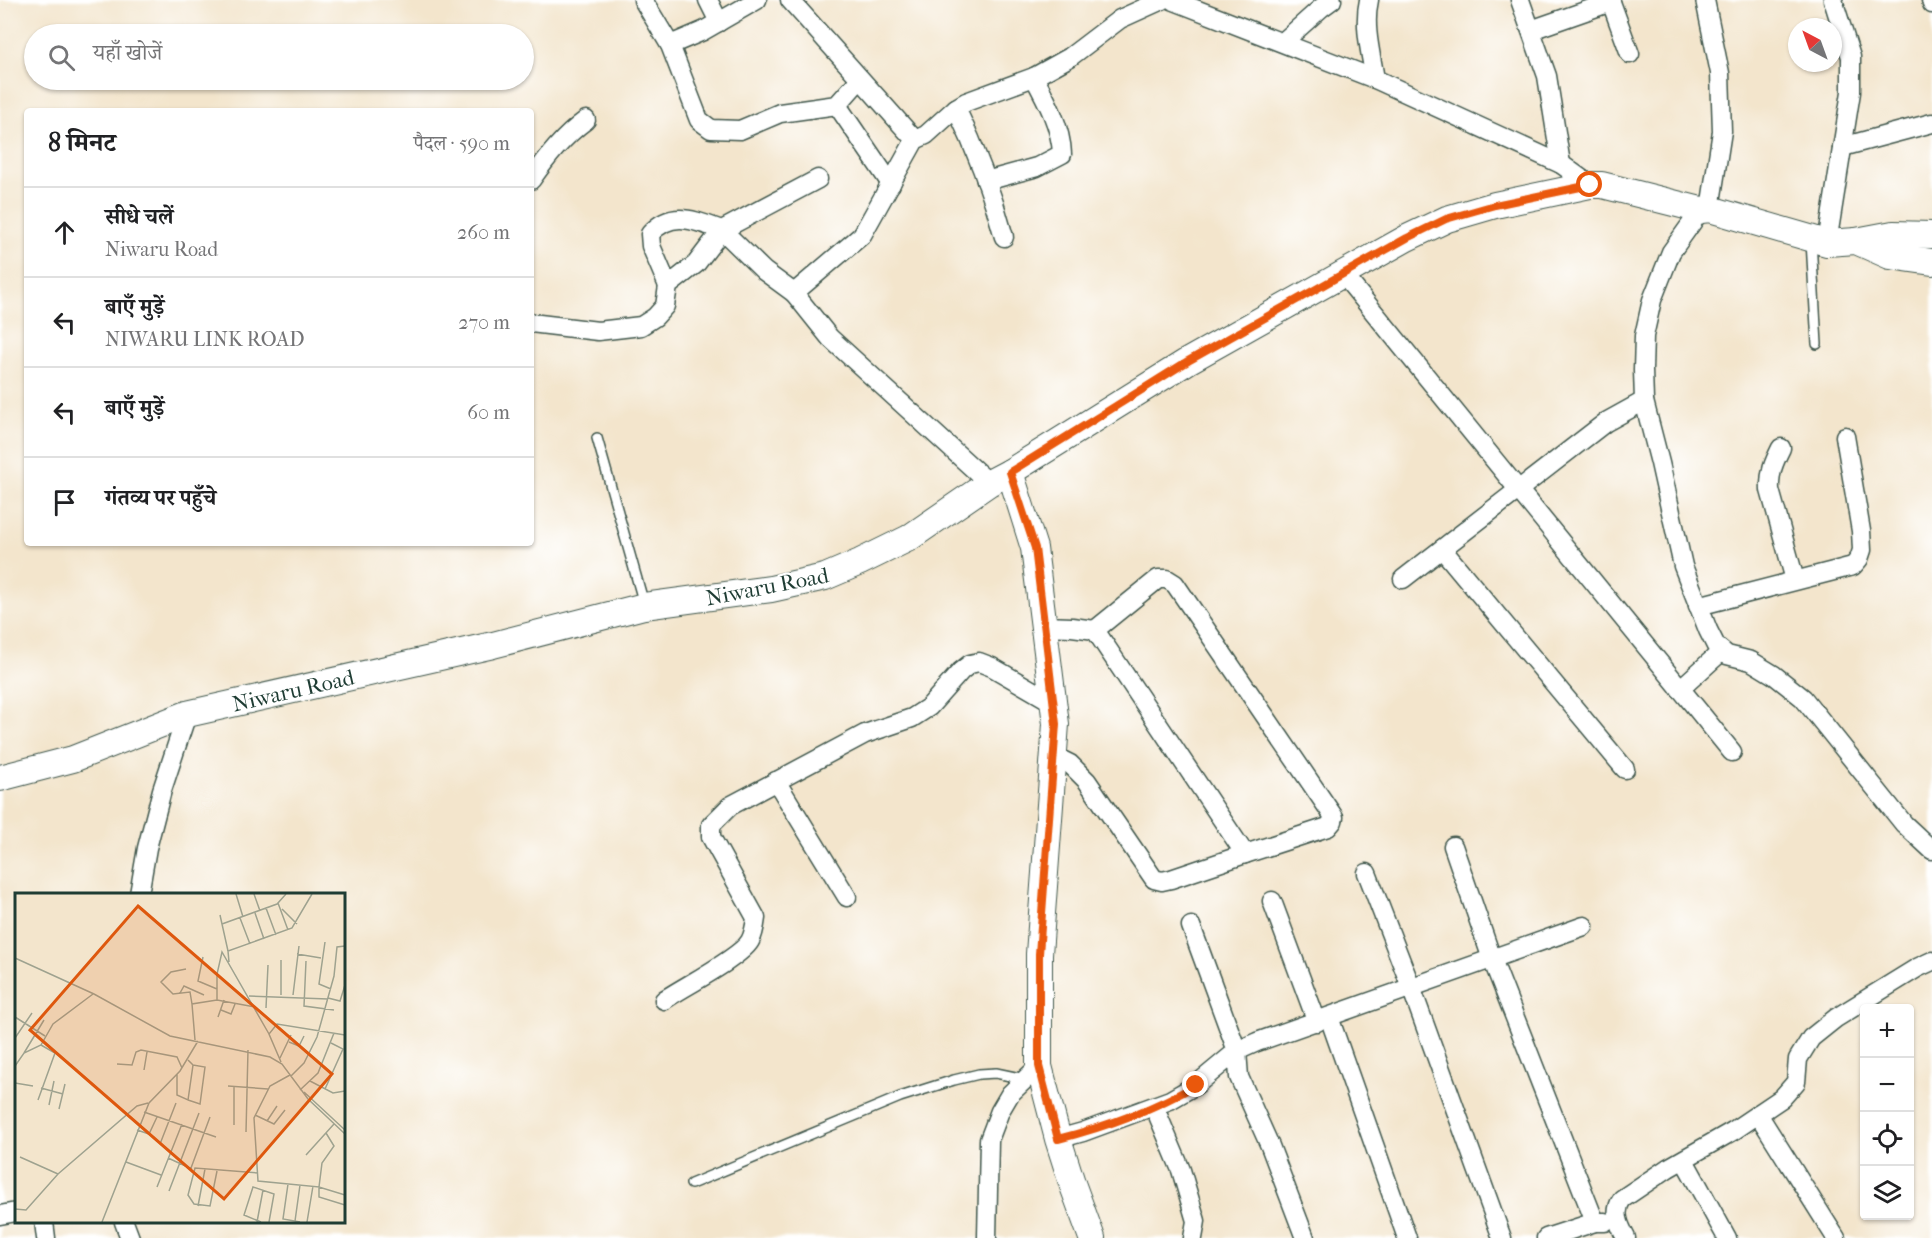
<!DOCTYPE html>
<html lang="hi">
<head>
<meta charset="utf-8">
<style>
	:root { --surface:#fff; --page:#f2f2f2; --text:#202124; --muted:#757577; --line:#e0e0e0 }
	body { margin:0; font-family:"IM FELL French Canon","Noto Serif Devanagari",serif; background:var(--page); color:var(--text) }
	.controls { position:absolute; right:18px; bottom:18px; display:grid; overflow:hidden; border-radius:6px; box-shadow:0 2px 4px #0004 }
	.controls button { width:54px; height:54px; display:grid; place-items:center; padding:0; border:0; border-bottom:2px solid var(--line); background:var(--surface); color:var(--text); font:30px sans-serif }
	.compass { position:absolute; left:1788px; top:18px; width:54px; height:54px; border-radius:50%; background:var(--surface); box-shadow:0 2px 4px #0004; rotate:319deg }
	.stop { position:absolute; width:18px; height:18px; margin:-14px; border:4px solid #ea580c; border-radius:50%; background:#fff }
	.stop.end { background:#ea580c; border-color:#fff; box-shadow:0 2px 6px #0008 }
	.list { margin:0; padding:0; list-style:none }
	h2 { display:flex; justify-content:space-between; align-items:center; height:78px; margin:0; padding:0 24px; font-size:26px }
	h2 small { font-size:20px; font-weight:400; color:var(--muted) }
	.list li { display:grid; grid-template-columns:39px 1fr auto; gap:18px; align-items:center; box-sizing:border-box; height:90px; padding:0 24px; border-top:2px solid var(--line) }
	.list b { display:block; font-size:22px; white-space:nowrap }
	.list p { margin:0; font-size:20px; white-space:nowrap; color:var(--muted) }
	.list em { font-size:20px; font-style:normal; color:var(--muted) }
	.icon { flex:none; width:33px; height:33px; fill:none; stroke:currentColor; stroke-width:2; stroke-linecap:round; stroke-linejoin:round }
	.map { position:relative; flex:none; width:1932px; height:1238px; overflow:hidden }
	.search { position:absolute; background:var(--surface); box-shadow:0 2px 4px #0004; left:24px; top:24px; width:510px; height:66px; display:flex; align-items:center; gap:15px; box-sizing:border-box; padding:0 21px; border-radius:33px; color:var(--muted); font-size:22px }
	.panel { position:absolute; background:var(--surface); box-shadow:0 2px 4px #0004; left:24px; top:108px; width:510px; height:438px; border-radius:6px }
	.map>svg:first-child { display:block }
</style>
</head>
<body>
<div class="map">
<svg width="1932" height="1238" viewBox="0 0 1932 1238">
	<rect width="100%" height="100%" fill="#fff"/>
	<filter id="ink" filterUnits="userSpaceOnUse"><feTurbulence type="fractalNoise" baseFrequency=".0167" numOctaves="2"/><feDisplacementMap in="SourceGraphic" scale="12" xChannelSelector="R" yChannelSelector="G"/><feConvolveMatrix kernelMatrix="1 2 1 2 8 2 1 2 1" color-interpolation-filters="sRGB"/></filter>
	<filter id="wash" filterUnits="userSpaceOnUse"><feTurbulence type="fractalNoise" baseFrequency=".008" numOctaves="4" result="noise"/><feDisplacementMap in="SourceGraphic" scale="24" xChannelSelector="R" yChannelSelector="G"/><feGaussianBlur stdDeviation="1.35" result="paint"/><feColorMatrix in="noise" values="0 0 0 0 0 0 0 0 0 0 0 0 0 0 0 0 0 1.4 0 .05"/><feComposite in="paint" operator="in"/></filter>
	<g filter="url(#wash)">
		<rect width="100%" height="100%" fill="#f3e5cc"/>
	</g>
	<g filter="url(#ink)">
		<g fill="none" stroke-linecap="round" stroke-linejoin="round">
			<!-- lane casing -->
			<g stroke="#3f564b" stroke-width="12">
				<g id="lane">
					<path d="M1811 241 1817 344"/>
					<path d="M597 438 644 604"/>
					<path d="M691 1184 900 1097 954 1080 979 1074 996 1073 1025 1079"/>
				</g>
			</g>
			<!-- street casing -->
			<g stroke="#3f564b" stroke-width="21">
				<g id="street">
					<path d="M643 0 670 45 699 120 711 129 740 130 780 113 837 105 860 79"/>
					<path d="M708 0 719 22"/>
					<path d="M790 0 915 140"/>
					<path d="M1172 0 1375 79"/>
					<path d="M1369 0C1363 26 1371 54 1375 79L1561 164 1590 185"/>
					<path d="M1520 0 1547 76 1561 164"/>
					<path d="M1705 0 1720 73 1722 131 1710 209"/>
					<path d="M1931 0 1932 4"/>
					<path d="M1611 2 1630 54"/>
					<path d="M1531 30 1611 2 1610 0"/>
					<path d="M1283 42 1321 8 1332 0"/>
					<path d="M670 45 703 31 757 0"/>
					<path d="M837 105 891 184"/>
					<path d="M956 108C976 149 992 193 1004 237"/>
					<path d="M1842 147 1932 123"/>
					<path d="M531 180C548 156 563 137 586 120"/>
					<path d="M986 181 1037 167 1062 154C1061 127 1047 101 1034 77"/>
					<path d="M1701 210 1671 252 1652 300 1644 336 1643 370 1644 401 1660 463 1683 566 1708 630 1716 646 1727 655 1751 661 1774 675 1803 698 1904 824 1932 850"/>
					<path d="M1827 243 1851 92V57L1833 0"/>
					<path d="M1342 273 1732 752"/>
					<path d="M668 286 651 246 650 234C672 209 695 221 722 230L818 179"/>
					<path d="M531 323 598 331 641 326 655 317 665 306 668 286 696 264 722 230 764 271 794 293"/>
					<path d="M1781 448C1774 462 1769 473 1770 490L1795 580"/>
					<path d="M989 483 830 338 794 293 862 235 915 140 926 135 956 108 966 102 1034 77 1070 57 1120 19 1162 0"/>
					<path d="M1442 549 1625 769"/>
					<path d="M1403 579 1606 422 1644 401"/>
					<path d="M1698 606 1853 566 1859 559 1862 550 1861 531 1845 436"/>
					<path d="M1044 626 1072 627 1095 630 1245 854 1171 879 1162 881 1154 879 1087 781 1070 764 1054 756"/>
					<path d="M1095 630 1158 579H1167L1175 584 1334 817 1333 821 1328 827 1245 854"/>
					<path d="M1680 689 1722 651"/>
					<path d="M776 781 847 897"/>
					<path d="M1453 846 1492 959 1595 1222"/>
					<path d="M1367 873 1411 987 1502 1238"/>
					<path d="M139 894 147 848 162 790 187 714"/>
					<path d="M1272 901 1317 1022"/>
					<path d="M1191 926 1237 1051 1239 1077 1270 1146 1305 1238"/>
					<path d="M664 1000C683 987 740 958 750 941 754 934 755 926 756 918L711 837V825L730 806 865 734 912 718 929 707 961 671 970 664 979 662 992 667 1054 703"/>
					<path d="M1329 1017 1407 1238"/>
					<path d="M1154 1106 1181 1170 1196 1221 1193 1238"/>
					<path d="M1758 1114 1836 1238"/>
					<path d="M1058 1139 1083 1132 1170 1100 1196 1085 1237 1051 1257 1042 1584 926"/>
					<path d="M1684 1160 1727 1238"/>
					<path d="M0 1215 16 1212"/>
					<path d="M44 1222 46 1238"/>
					<path d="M124 1222 130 1238"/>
					<path d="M987 1238 989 1140 1000 1111 1010 1094 1039 1066"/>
					<path d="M1546 1238 1595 1222H1605"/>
					<path d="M1626 1238C1619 1225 1613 1212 1622 1199L1668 1168 1733 1131 1782 1098 1796 1082 1798 1059 1811 1038 1836 1018 1917 968 1932 961"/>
				</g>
			</g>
			<!-- secondary casing -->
			<g stroke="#3f564b" stroke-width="28">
				<g id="secondary">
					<path d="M1856 241 1893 234 1932 235"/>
					<path d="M1010 472 1034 548 1056 724 1039 954V1066L1058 1139 1073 1186 1092 1238"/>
					<path d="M0 778 73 759 187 714 493 645 644 606 771 589 825 577 860 562 909 538 989 483 1010 472 1188 361 1407 238 1447 219 1495 205 1590 185H1602L1701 210 1710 209 1827 243 1856 241 1890 256 1932 262"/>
				</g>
			</g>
			<!-- lane -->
			<use href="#lane" stroke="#fff" stroke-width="9"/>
			<!-- street -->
			<use href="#street" stroke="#fff" stroke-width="18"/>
			<!-- secondary -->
			<use href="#secondary" stroke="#fff" stroke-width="26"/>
		</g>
	</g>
	<g fill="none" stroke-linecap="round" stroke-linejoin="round" filter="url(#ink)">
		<!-- route -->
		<path stroke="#ea580c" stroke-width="8" d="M1196 1085C1154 1109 1105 1127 1058 1139L1039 1066V954L1056 724 1035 548 1010 472 1188 361 1407 238 1446 219 1495 205 1590 185"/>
	</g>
	<g text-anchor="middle" stroke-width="4.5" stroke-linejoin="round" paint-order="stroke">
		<!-- street labels -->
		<g font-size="22" fill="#1f3d34" stroke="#fff">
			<text transform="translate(767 586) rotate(-11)" y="8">Niwaru Road</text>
			<text transform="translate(293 690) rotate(-13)" y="8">Niwaru Road</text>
		</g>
	</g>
	<!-- overview -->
	<g transform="translate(15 893)">
		<rect width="330" height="330" fill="#f3e5cc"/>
		<path fill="none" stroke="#9ea28f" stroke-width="1.5" d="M221 1 228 24M239 1 245 18M263 10 273 37M251 15 261 42M267 16 282 31M240 20 249 46M205 22 213 58M225 25 235 51M207 31 262 11 271 1M310 49 304 91 316 96M282 61 306 65M188 64 183 88 202 96M0 65 79 101 155 143 255 164 267 171 293 206 330 241M291 68 289 113 319 117M214 69 213 58 277 35 297 1M171 76 156 79 146 89 158 101 175 99 177 111M165 100 169 93 189 102M266 102V67M278 102 284 53M234 103 313 106M313 105 325 108 330 92M202 107V81L207 59 254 141M251 115 253 72M206 117 216 121 220 111M0 124 30 143M203 124 209 107M0 145 17 120M180 147 177 111 202 107 240 114M274 149 284 153 289 143M9 160 29 127M265 165 276 142M266 169 254 141 262 131 330 142M102 171 117 172 121 159 126 157 162 164 167 175M0 173 9 160 26 152 38 131 78 101M129 177 132 159M162 181V202L173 207 178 172 173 167M275 182 255 193 239 225 243 288 304 294 307 270 319 253 311 240M276 183 289 170 302 144 319 83 322 54 330 53M295 188 318 200 330 198M0 190 18 193M213 193 253 196M26 195 48 201M310 196 328 156 316 150M285 197 303 180 319 140M289 199 330 237M23 207 40 160 26 152M173 207 185 211 190 174 178 172M34 212 39 188M44 216 50 191M129 219 201 244M240 222 259 231 270 217M252 228 262 213M219 232V194M122 237 134 241 142 224M231 239 233 157M145 251 161 210M291 262 319 231M5 264 43 281M153 265 177 276M111 269 146 282M176 275 195 224M202 278 195 313 179 311 173 302 180 275 243 280M273 291 268 326 285 329M142 294 167 231M154 298 184 220M330 302 304 294V304L330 312M183 313 190 276M0 316 11 317 43 281 122 213 133 210M280 328 285 292M87 329 134 210 165 178 183 148M242 329 248 297M246 329 229 322 238 294 259 301 254 329M292 329 298 293"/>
		<path fill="#de580e" fill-opacity="0.15" stroke="#de580e" stroke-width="3" d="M123 13 317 181 209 306 15 137Z"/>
		<rect width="330" height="330" fill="none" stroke="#1f3d34" stroke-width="3"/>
	</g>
</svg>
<div class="controls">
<button>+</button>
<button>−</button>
<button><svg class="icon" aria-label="locate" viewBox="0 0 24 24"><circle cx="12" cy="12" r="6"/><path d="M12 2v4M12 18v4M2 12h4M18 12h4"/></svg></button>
<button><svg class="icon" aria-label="layers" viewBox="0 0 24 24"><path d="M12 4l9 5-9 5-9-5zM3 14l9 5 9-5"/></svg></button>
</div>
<svg class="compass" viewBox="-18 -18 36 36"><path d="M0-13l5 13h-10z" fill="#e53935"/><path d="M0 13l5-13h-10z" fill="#757577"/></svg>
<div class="stop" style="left:1590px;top:185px"></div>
<div class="stop end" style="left:1196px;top:1085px"></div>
<div class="search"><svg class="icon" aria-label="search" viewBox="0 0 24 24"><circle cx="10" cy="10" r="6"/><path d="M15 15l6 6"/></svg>यहाँ खोजें</div>
<section class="panel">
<h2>8 मिनट<small>पैदल · 590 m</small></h2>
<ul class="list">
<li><svg class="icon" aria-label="ahead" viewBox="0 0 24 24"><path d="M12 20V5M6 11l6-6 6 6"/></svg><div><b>सीधे चलें</b><p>Niwaru Road</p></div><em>260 m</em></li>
<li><svg class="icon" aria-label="left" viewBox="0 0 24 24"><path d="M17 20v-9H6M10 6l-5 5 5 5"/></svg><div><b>बाएँ मुड़ें</b><p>NIWARU LINK ROAD</p></div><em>270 m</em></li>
<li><svg class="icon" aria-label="left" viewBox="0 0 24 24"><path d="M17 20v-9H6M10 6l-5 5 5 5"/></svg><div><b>बाएँ मुड़ें</b></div><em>60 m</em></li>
<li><svg class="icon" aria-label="arrive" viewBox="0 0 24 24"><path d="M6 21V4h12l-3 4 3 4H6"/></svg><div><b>गंतव्य पर पहुँचे</b></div></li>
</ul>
</section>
</div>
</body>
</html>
